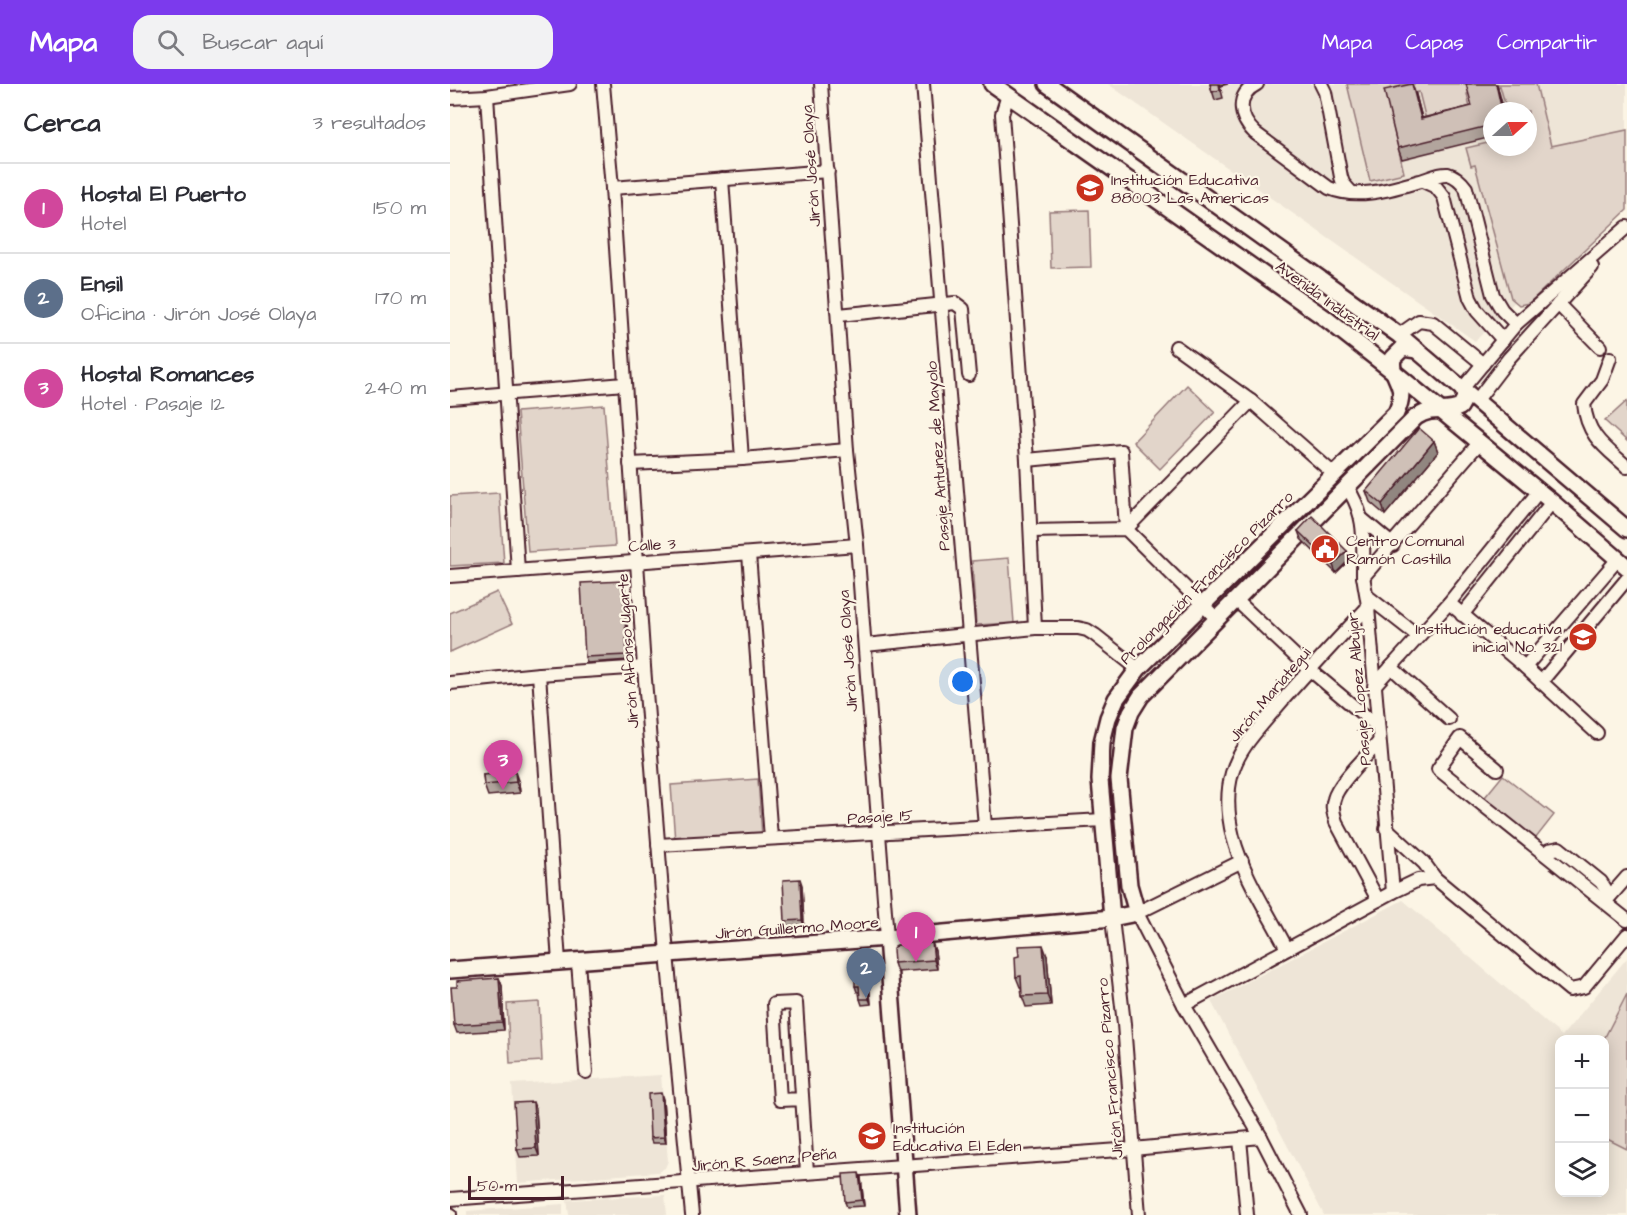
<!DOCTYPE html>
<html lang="es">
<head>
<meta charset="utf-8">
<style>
	:root { --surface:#fff; --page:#f2f2f3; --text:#2b2b33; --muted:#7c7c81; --line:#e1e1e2; --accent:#7c3aed }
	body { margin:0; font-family:"Architects Daughter",sans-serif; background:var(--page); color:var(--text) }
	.controls { position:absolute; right:18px; bottom:18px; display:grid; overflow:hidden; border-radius:12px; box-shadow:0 3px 15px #0003 }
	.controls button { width:54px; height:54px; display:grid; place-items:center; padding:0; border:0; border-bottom:2px solid var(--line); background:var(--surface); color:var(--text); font:30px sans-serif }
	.compass { position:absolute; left:1033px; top:18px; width:54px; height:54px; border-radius:50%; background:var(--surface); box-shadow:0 3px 15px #0003; rotate:69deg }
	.scale { position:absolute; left:18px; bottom:15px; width:96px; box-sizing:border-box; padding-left:6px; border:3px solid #4a1f2b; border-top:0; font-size:16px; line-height:21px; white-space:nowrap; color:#4a1f2b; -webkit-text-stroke:4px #fcf5e5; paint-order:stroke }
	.you { position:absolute; left:513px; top:598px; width:21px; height:21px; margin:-15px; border:4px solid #fff; border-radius:50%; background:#1a73e8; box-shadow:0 0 0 9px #1a73e833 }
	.badge { display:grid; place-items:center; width:39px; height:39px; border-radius:50%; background:var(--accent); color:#fff; font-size:20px; font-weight:700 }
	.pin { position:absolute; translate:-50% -50px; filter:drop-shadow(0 2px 3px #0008) }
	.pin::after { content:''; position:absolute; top:32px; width:21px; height:18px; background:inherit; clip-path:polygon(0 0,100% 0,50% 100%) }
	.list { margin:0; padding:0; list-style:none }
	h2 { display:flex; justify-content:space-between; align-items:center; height:78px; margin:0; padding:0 24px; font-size:26px }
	h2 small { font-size:20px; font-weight:400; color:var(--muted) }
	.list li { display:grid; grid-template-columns:39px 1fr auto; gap:18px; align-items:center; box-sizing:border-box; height:90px; padding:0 24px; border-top:2px solid var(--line) }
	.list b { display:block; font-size:22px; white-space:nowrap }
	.list p { margin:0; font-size:20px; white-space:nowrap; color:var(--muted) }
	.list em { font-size:20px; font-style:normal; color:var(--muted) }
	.icon { flex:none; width:33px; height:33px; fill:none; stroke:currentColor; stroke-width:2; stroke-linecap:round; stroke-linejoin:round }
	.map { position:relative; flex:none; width:1177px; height:1131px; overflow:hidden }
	header { display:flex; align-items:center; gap:36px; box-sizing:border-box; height:84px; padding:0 30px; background:var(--accent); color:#fff }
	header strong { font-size:28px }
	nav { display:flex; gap:33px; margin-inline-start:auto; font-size:21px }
	.search { width:420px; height:54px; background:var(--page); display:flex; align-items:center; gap:15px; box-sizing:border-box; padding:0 21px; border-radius:18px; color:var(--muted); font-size:22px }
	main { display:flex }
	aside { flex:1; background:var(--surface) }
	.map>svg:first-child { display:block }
</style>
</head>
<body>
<header>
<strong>Mapa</strong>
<div class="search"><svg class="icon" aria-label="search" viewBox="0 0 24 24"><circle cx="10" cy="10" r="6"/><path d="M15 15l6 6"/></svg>Buscar aquí</div>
<nav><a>Mapa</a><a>Capas</a><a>Compartir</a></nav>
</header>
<main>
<aside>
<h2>Cerca<small>3 resultados</small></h2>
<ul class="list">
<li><span class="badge" style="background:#d1479c">1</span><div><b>Hostal El Puerto</b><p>Hotel</p></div><em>150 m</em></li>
<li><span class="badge" style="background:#5c6f8a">2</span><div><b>Ensil</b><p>Oficina · Jirón José Olaya</p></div><em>170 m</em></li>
<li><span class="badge" style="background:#d1479c">3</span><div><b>Hostal Romances</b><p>Hotel · Pasaje 12</p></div><em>240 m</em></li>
</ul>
</aside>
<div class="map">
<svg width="1177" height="1131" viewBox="0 0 1177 1131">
	<rect width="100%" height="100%" fill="#fcf5e5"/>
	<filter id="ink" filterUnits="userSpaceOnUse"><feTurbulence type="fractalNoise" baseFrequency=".0167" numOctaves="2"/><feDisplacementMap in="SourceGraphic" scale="12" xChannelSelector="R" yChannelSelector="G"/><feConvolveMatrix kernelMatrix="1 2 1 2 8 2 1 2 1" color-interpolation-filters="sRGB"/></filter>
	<g filter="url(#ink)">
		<!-- built -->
		<g fill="#eee5d7" fill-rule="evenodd">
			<path d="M658 0H1177V108L1025 257ZM1042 27H1078V63H1042Z"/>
			<path d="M953 816 1112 952 1177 874V1131H874L761 917ZM1110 956H1154V1108H1110Z"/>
			<path d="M211 991 218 1077 215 1084 208 1088 68 1099 62 1000Z"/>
			<path d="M215 1111 217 1131H119L117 1116Z"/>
			<path d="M113 1120V1131H17V1127Z"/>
		</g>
		<!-- green -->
		<g fill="#e2d5ca" stroke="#967a7a" stroke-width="1.5">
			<path d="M897 0H1086L1101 62 1177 46V126L1079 219 1069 221 1061 214 1025 81 1021 82 1016 64 1042 58V63H1078V27H1057L1050 2 1017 10 1021 29 977 40 969 8 937 16 954 89 920 97Z"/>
			<path d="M639 126 641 183 601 184 599 127Z"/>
			<path d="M737 301 765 328 710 385 683 358Z"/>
			<path d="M1177 317V357L1155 337Z"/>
			<path d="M154 321 165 462 78 468 67 328Z"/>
			<path d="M49 409 54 479 0 482V412Z"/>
			<path d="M559 474 564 539 526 541 522 477Z"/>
			<path d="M47 508 62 540 0 568V529Z"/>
			<path d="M1053 691 1104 731 1082 759 1031 718Z"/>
			<path d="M308 695 312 752 225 758 221 701Z"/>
			<path d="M1177 910V1065L1155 1054 1154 955Z"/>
			<path d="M89 918 92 977 60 979 57 920Z"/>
		</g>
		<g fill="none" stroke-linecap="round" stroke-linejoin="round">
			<!-- minor casing -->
			<g stroke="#4a1f2b" stroke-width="16">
				<g id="minor">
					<path d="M153 0 162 104 194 583 217 870 242 1131"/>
					<path d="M371 0 397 366 407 461 437 854"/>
					<path d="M473 0 535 742"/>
					<path d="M807 0C785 11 789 34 805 49L879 104C908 116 941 105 970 97 979 95 988 89 998 90 1006 92 1011 97 1016 104L1043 211 1052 226 1066 240"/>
					<path d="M871 0 875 8 891 93 893 99 902 109"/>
					<path d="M558 11 552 30 577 376 585 544"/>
					<path d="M37 12 68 487"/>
					<path d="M0 14 37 12 120 0"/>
					<path d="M272 95 292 375"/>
					<path d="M973 97 986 103 994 113 1020 214 1027 227 1053 256"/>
					<path d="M162 104 378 87"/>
					<path d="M1108 220 1150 263"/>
					<path d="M389 231 505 219 513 225 519 291"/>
					<path d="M949 251 969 237 983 239 1033 280"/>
					<path d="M726 263 801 317 885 391"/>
					<path d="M1160 274 1152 296 1134 320C1137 352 1155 363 1177 383"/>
					<path d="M1013 304 1066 240 1177 143"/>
					<path d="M0 314 175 300"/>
					<path d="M1027 316 1059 274 1142 183"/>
					<path d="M577 376 671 367 676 445"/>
					<path d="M180 380 292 375 397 366"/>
					<path d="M897 403C917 433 913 456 913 490 914 501 917 512 918 523L943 808"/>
					<path d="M912 435 943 461"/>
					<path d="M676 445 801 317"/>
					<path d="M581 447 676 445 766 534"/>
					<path d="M299 470 321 754"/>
					<path d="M0 492 407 461"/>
					<path d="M913 493 1030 358"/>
					<path d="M917 512 968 552"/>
					<path d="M785 515 859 585 927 642"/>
					<path d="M999 519 1075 583 1147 649"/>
					<path d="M1012 531 1102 418"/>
					<path d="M415 561 585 544H628L637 546 645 551 688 585"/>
					<path d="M941 583 999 635"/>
					<path d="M1075 583 1168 475"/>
					<path d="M89 590 109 878"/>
					<path d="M1091 598 1177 495"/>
					<path d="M0 599 89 590 194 583"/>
					<path d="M924 602 999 519 1089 407"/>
					<path d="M1047 685 1010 654 988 685 1177 836"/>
					<path d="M936 744 974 779 985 794 1120 906 1134 903 1177 851"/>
					<path d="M208 761 653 736"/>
					<path d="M1095 770 1099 766 1109 764 1151 798 1160 812"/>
					<path d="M792 777 687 829 734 921 811 1053 851 1131"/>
					<path d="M928 816 886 738C884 730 881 723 884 715 888 699 917 672 929 658"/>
					<path d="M1156 817 1177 793"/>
					<path d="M662 834 674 940 689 1131"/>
					<path d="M837 865C819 830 793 791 783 753 778 733 776 710 782 689 789 664 809 645 825 625 855 590 886 557 918 523"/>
					<path d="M128 877 136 988"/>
					<path d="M734 921 943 808 968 796 985 794"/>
					<path d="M352 1015 330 1016 324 920 346 919 357 1088"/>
					<path d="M790 1055 797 1131"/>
					<path d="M0 1115 683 1065 811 1053"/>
					<path d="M0 1130V1131"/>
				</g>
			</g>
			<!-- major casing -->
			<g stroke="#4a1f2b" stroke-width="20">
				<g id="major">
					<path d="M542 0 875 234 944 288 1102 418 1177 483"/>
					<path d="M597 0 949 251 1177 445"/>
					<path d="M662 834 650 696 652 658 658 634 666 615 688 585 946 329C960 299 939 296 943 274L953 264 967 266"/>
					<path d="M437 854 458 1131"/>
					<path d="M0 886 437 854 662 834 687 829 679 801 669 695 675 644 681 628 691 612 966 333C985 321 994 331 1010 323L1015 314 1013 304"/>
				</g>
			</g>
			<!-- minor -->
			<use href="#minor" stroke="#fcf5e5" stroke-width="12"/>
			<!-- major -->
			<use href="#major" stroke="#fcf5e5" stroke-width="15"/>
		</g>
		<!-- wall -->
		<g fill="#b2a59d" stroke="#4a1f2b" stroke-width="1.5">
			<path d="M760 0H778L770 2 773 14 765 16Z"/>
			<path d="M1018 0H1047L1048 4 1042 27V53L952 75 948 64 966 11 972 34 1022 22Z"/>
			<path d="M984 357 988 368 935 431 920 418 916 407Z"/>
			<path d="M848 447 897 467 900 475 886 489 851 455Z"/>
			<path d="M173 497 175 502 179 576 137 579 135 573Z"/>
			<path d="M33 691 69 699 70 709 38 712 34 701Z"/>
			<path d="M352 801 354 841 337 842 335 837Z"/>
			<path d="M482 859 485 867 487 885 447 888 444 879Z"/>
			<path d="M569 872H597L601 921 576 923 572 912 571 903H570L566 893Z"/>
			<path d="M49 894 52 902 54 946 7 949 4 941 7 903Z"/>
			<path d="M419 900 421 920 412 921 410 915 409 908H407L405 902Z"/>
			<path d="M213 1015 216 1059H202L200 1054Z"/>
			<path d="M86 1026 89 1072 70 1073 67 1065Z"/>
			<path d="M411 1094 414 1122 397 1123 395 1118Z"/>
		</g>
		<!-- shaded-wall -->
		<g fill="#918680" stroke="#4a1f2b" stroke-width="1.5">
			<path d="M962 0 966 11 975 46 971 35Z"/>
			<path d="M1046 0 1048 4 1054 27H1052Z"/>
			<path d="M984 357 988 368 935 431 932 420Z"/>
			<path d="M897 467 900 475 886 489 883 481Z"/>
			<path d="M173 497 175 502 179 576 177 571Z"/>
			<path d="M65 688 69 699 70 709 66 698Z"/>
			<path d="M350 795 352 801 354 841 352 836Z"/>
			<path d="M482 859 485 867 487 885 484 876Z"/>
			<path d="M593 861 597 872 601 921 597 911Z"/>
			<path d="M49 894 52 902 54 946 52 938Z"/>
			<path d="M417 894 419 900 421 920 419 915Z"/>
			<path d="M211 1009 213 1015 216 1059 214 1053Z"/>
			<path d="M83 1018 86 1026 89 1072 86 1064Z"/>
			<path d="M409 1089 411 1094 414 1122 412 1116Z"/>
		</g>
		<!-- building -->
		<g fill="#cfc0b7" stroke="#4a1f2b" stroke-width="1.5">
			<path d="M760 0H769L770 6 762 8Z"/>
			<path d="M962 0 971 35 1022 22 1016 0H1046L1052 27H1042V41L948 64 934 6Z"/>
			<path d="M969 344 984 357 932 420 916 407Z"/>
			<path d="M862 432 897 467 883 481 848 447Z"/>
			<path d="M173 497 177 571 135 573 131 499Z"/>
			<path d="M65 688 66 698 34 701 33 691Z"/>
			<path d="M350 795 352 836 335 837 333 796Z"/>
			<path d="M482 859 484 876 444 879 443 865 447 861Z"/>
			<path d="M593 861 597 911 572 912 571 892 566 893 565 873 569 872 568 862Z"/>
			<path d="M49 894 52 938 4 941 1 903H7V897Z"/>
			<path d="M417 894 419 915H410L409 902H405V895Z"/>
			<path d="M211 1009 214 1053 200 1054 198 1010Z"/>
			<path d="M83 1018 86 1064 67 1065 64 1019Z"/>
			<path d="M409 1089 412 1116 395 1118 393 1090Z"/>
		</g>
	</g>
	<!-- icons -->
	<defs>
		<g id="school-disc" transform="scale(1.5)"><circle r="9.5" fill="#c8321e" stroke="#fcf5e5"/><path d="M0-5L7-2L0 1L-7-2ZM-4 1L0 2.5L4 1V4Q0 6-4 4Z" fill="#fff"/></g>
		<g id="civic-disc" transform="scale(1.5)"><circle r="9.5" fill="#c8321e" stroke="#fcf5e5"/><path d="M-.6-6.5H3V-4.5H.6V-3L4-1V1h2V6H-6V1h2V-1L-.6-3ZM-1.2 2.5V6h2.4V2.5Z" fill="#fff"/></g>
	</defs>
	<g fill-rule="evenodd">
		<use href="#school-disc" x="640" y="104"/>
		<use href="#civic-disc" x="875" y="465"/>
		<use href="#school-disc" x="1133" y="553"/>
		<use href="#school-disc" x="422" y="1052"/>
	</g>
	<g text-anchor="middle" stroke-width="4.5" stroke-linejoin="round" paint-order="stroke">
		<!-- street labels -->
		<g font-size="16" fill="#4a1f2b" stroke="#fcf5e5">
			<text transform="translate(360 82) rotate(-94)" y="6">Jirón José Olaya</text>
			<text transform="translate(878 216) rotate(36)" y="6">Avenida Industrial</text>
			<text transform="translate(487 372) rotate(-94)" y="6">Pasaje Antunez de Mayolo</text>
			<text transform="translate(202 460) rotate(-4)" y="6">Calle 3</text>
			<text transform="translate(756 493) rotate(-45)" y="6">Prolongación Francisco Pizarro</text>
			<text transform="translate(177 567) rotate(-94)" y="6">Jirón Alfonso Ugarte</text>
			<text transform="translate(397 567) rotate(-94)" y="6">Jirón José Olaya</text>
			<text transform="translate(908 605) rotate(-95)" y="6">Pasaje Lopez Albujar</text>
			<text transform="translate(819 610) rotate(-50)" y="6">Jirón Mariategui</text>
			<text transform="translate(430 732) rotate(-3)" y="6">Pasaje 15</text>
			<text transform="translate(347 843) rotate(-4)" y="6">Jirón Guillermo Moore</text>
			<text transform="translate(659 984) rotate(-95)" y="6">Jirón Francisco Pizarro</text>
			<text transform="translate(314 1075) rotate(-5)" y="6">Jirón R Saenz Peña</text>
		</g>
		<!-- poi labels -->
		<g font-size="16" fill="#4a1f2b" stroke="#fcf5e5" text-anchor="start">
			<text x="661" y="101">Institución Educativa<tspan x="661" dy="18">88003 Las Americas</tspan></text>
			<text x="896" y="462">Centro Comunal<tspan x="896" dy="18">Ramón Castilla</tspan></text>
			<text x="1112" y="550" text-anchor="end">Institución educativa<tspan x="1112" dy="18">inicial No. 321</tspan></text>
			<text x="443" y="1049">Institución<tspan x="443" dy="18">Educativa El Eden</tspan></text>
		</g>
	</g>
</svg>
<div class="controls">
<button>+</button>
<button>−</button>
<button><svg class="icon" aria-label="layers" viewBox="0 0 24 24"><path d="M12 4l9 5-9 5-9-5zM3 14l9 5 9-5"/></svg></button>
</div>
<svg class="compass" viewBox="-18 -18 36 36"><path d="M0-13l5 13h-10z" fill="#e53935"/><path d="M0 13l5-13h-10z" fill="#7c7c81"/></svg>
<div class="scale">50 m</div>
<div class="you"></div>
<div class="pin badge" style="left:466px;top:878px;background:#d1479c">1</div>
<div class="pin badge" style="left:416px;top:914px;background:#5c6f8a">2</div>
<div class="pin badge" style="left:53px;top:706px;background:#d1479c">3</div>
</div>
</main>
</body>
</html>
